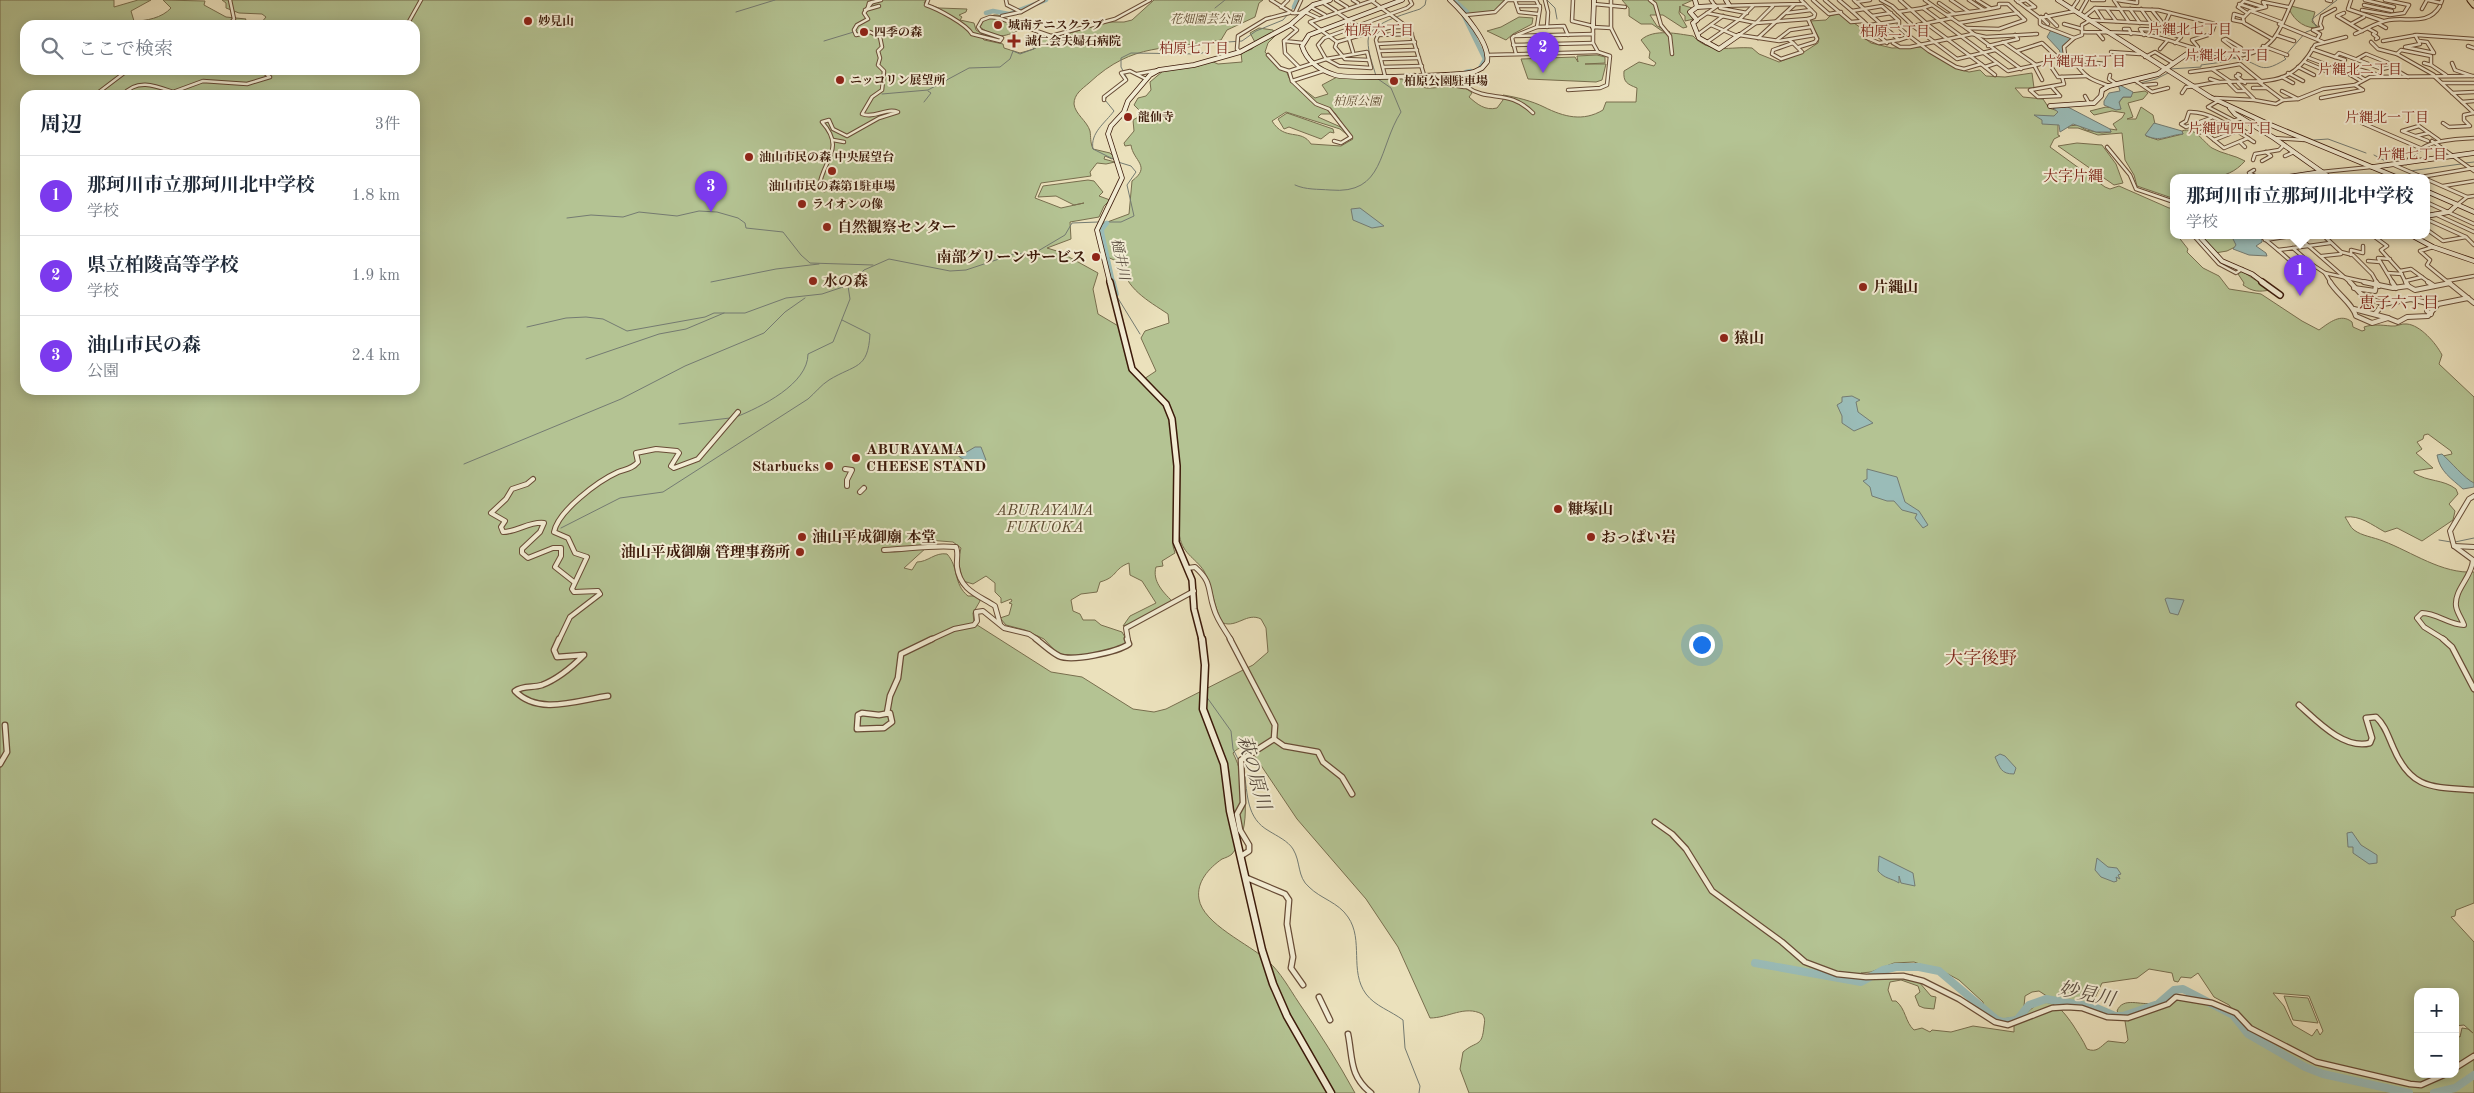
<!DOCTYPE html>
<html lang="ja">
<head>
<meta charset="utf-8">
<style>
	:root { --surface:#fff; --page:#f2f2f3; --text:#1f2937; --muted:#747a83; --line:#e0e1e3; --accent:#7c3aed }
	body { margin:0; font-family:"Old Standard TT","Noto Serif JP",serif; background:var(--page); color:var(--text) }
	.controls { position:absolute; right:15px; bottom:15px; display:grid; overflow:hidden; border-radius:10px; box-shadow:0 2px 12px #0003 }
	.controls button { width:45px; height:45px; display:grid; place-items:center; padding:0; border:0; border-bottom:1px solid var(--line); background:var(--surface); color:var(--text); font:25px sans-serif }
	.you { position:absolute; left:1701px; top:644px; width:18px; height:18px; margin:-12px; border:4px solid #fff; border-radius:50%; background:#1a73e8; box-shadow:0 0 0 8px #1a73e833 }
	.badge { display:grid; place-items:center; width:32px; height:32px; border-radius:50%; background:var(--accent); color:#fff; font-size:16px; font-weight:700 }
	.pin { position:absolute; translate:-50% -41px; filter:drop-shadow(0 1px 2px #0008) }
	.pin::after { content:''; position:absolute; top:26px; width:18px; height:15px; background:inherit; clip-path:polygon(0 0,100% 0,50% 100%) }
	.popup { position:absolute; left:2170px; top:174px; width:260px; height:65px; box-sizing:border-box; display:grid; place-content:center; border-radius:10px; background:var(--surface); filter:drop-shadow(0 1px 4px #0005); font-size:16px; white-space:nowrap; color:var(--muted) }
	.popup b { font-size:19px; color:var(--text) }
	.popup::after { content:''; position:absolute; left:50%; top:100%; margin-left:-10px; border:10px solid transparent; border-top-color:var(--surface) }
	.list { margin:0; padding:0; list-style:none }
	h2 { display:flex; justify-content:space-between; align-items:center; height:65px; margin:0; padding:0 20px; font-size:21px }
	h2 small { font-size:16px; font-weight:400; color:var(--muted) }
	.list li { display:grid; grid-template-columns:32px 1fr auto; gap:15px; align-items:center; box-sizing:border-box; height:80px; padding:0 20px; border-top:1px solid var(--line) }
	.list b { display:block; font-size:19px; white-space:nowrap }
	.list p { margin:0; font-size:16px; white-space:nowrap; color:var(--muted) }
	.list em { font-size:16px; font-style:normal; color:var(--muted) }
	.icon { flex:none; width:28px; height:28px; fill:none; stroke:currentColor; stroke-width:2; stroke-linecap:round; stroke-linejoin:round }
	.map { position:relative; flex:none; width:2474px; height:1093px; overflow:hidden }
	.search { position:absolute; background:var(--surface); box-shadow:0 2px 12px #0003; left:20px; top:20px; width:400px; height:55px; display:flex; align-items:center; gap:12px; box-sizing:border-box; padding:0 18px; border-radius:15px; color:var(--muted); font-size:19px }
	.panel { position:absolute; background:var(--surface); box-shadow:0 2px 12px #0003; left:20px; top:90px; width:400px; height:305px; border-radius:15px }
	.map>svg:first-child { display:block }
</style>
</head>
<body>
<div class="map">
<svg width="2474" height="1093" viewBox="0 0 2474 1093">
	<rect width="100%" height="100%" fill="#ebe1bc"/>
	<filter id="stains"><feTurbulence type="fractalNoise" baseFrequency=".004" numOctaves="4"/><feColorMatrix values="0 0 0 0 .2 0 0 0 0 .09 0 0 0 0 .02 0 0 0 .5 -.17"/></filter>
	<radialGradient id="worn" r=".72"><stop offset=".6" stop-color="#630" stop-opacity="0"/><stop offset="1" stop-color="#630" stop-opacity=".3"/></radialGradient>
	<!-- green -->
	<g fill="#b4c393" stroke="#786e4e" fill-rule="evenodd">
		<path d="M0 0H114V7L138 0H151L131 11 134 21C146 21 162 18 171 8L163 0 205 1 204 5 226 17 246 19 244 23 251 25H25V70H415V25H252L261 23 266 17 262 14 239 13 226 8V3L222 0H926L924 3 939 8 967 9 966 12 959 15 962 17 960 20 974 23 976 30 984 35 982 38 984 40 1003 44 1004 48 1020 53 1034 49 1028 43 1039 36 1049 39 1108 22H1124L1132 20 1154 0H1263L1259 3 1255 17 1227 30 1221 40C1166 51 1134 41 1089 83 1082 89 1074 94 1074 104 1075 114 1087 121 1090 131 1091 137 1090 142 1093 149L1110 153 1114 157 1112 159 1105 156 1104 159 1115 162 1106 164 1097 163 1090 172 1091 176 1041 183 1035 198 1061 208 1084 203 1074 205 1056 196 1038 197 1043 186 1088 180 1094 181 1103 192 1099 196 1110 200 1104 206 1099 217 1070 222 1071 239 1047 248 1060 252 1098 273 1093 289 1098 314 1120 327 1130 372 1144 379 1156 371 1141 338 1145 331 1169 323 1168 314C1147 300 1126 289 1121 263L1105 256 1099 230 1102 224 1129 214 1132 181C1152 166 1133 161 1131 145L1125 146 1124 143 1134 131 1133 120 1140 116V111L1134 105 1138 98 1146 96 1151 90 1150 82 1163 71 1198 66 1211 61 1218 64 1242 62 1241 53 1252 49 1256 44 1250 33 1259 28 1273 30 1276 35 1268 43 1265 52 1272 60 1286 70 1289 78 1315 98 1328 94 1322 85 1337 77 1411 78 1414 84C1419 85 1425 89 1430 88 1445 88 1459 81 1472 93L1469 97C1477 104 1485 111 1497 108L1503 100V95C1516 97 1532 101 1544 107 1564 117 1583 122 1603 110L1606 102H1636L1637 88C1627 84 1623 82 1624 71L1639 62 1654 66 1656 63 1649 58 1650 52 1641 40C1654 28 1678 34 1693 36 1711 55 1730 46 1752 48L1759 54 1779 62 1804 52 1818 43 1819 38 1810 21 1826 20 1830 16 1840 13 1861 28 1863 37 1871 43 1892 48 1921 47 1961 70 1969 72 1980 70 1986 76 2005 77 2032 73 2034 88H2015L2023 97 2043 99 2049 108 2058 111 2059 114 2051 122 2058 123V135L2060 136 2054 139 2050 147 2105 187 2110 189 2119 186 2169 208H2174V235H2177L2188 249 2187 252 2203 268 2219 276 2229 289 2261 294 2302 321 2319 330C2330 322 2341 313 2352 322L2353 327 2362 331 2365 330 2364 327C2373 324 2381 325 2391 326 2397 327 2401 323 2407 324 2420 325 2436 343 2442 355L2439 364 2474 397V484L2468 481 2443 456 2452 454 2451 451 2428 434 2424 435 2423 439 2417 442 2422 449 2416 453 2433 468 2414 471V473C2428 482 2443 479 2456 489L2458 494 2449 504 2455 511 2453 520 2422 541 2397 528 2385 532C2372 525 2360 515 2345 517 2348 521 2350 527 2354 530 2362 536 2373 537 2383 541 2412 552 2442 574 2474 572V903L2456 910 2455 916 2451 917 2474 942V1093H1469L1460 1069 1463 1052C1477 1040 1482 1048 1484 1026 1485 1020 1485 1018 1482 1014 1465 1005 1448 1018 1430 1018L1398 947 1366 899 1297 819 1252 752C1246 746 1239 746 1233 753 1246 778 1253 830 1232 854 1230 856 1225 858 1222 859 1209 868 1196 882 1199 899 1203 924 1249 944 1268 961 1281 973 1289 988 1299 1003 1319 1032 1338 1062 1355 1093H0ZM25 95H415V390H25ZM1327 109 1335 113 1353 139 1341 146 1311 144C1301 128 1285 142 1272 121L1286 112 1340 129 1350 137 1343 128 1318 117 1321 114H1331ZM1174 464 1180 468 1179 532C1181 554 1195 557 1204 571 1213 587 1213 607 1223 623 1237 628 1247 612 1261 619L1266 628 1268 652 1253 665 1166 709 1154 712 1133 709 1082 677 1051 672 974 623 973 613 980 601 977 596H968C953 584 959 567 947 554 935 552 928 562 917 562L912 570 904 568 927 547 928 540 953 542 961 548 958 561 963 581 973 584 986 576 995 583V592L1001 598V603L1011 599 1012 601 1009 603 1012 604 1009 615 1000 618 1006 625 1025 630 1044 639 1058 654 1083 656 1125 645 1126 639 1122 632 1101 625 1095 620H1083L1080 614 1073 611 1071 600 1081 594 1097 592 1100 582C1118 577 1113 569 1129 563L1130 575 1142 581 1156 603 1130 616 1123 626 1131 624 1172 601C1163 592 1152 581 1156 567L1163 566 1162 561 1175 553 1173 546ZM1914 962 1948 974 1959 980 1983 1002 1985 1013 2002 1019 2017 1017 2024 1006 2025 996 2032 992 2039 991 2059 1004 2093 1002 2102 983 2137 978 2149 969 2172 973 2174 981 2178 982 2181 977 2191 978 2198 973 2214 997 2229 1005 2236 1015 2187 995 2184 999C2170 995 2166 1000 2153 1003 2141 1006 2123 996 2117 1011L2125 1021 2128 1040 2125 1043 2108 1041C2100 1047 2097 1053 2087 1049 2083 1040 2078 1033 2073 1025 2060 1006 2047 992 2027 1013 2023 1017 2018 1017 2014 1022V1032L1973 1026 1951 1032 1932 1030 1930 1032 1922 1028 1914 1030C1905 1022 1906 1009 1896 1001H1892L1888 990 1890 982 1901 980 1918 986 1920 992 1915 996 1919 1006 1924 1008 1934 1009 1936 997 1931 996 1913 975 1868 977 1861 973 1871 972 1894 963ZM2418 992H2455V1026L2464 1025 2473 1033 2468 1029 2462 1028 2460 1037 2455 1035V1074H2418ZM2273 993 2309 996 2323 1031 2320 1035 2317 1029 2312 1036 2293 1025 2284 1006Z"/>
		<path d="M1456 0H1506C1492 17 1491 14 1469 15Z"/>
		<path d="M1622 0H1693L1682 5 1692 8 1688 12 1694 19 1685 21V16L1680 12V6L1679 13 1687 27 1683 28 1663 15H1650L1657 26 1670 32 1662 31 1652 24H1641L1629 16V8Z"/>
		<path d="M2291 6 2315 12 2312 22 2320 28C2306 29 2295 22 2289 9Z"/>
		<path d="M994 15H998L1023 28C1005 37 998 40 980 27L983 20Z"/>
		<path d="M1519 17 1533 18 1532 24 1513 34 1506 40 1487 31 1501 27Z"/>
		<path d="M1597 55 1605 57V63L1585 64H1606L1602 80 1596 82 1528 79 1521 59 1575 57 1578 62 1577 56Z"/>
		<path d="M2145 91 2148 93 2143 99 2128 103 2133 117 2127 119H2136L2141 107 2153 115 2155 124 2146 136 2158 140 2183 134 2182 131C2195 126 2203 142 2212 148 2222 154 2235 155 2245 161 2226 183 2201 177 2174 177L2172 198 2137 186 2134 175 2125 160 2122 133 2098 135 2078 128H2068V126L2078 125 2086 130 2102 133 2111 132 2110 129 2117 130 2113 124 2122 118 2125 113 2112 111 2094 115 2090 111 2106 107 2121 109 2118 104 2123 97H2131V93Z"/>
		<path d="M1287 113 1333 129 1334 133 1330 132 1321 139 1289 127 1284 129 1278 119Z"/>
		<path d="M2077 143 2102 145 2116 164 2123 183 2114 185 2058 146Z"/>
		<path d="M2199 235H2232L2237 246 2227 251 2215 253Z"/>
		<path d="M2242 271 2270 290C2259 292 2253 292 2243 285L2244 283 2238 274Z"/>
		<path d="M2284 996 2308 998 2318 1023 2293 1020Z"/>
	</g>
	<!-- water -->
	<g fill="#9abcb8" stroke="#747b72">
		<path d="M2051 30 2072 38 2063 47V54L2059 53 2060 51 2047 37Z"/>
		<path d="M2118 84 2133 92 2131 97H2123L2119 102 2121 109 2116 110 2104 105V101L2109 93 2120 91Z"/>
		<path d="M2066 106 2110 129 2111 132H2096L2073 124 2060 132 2059 125 2042 124V120L2034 115 2054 116 2058 112 2053 108Z"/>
		<path d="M2154 123 2182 131 2183 134C2168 135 2160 143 2145 135Z"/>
		<path d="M1360 208 1384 226 1372 228 1353 220 1351 209Z"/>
		<path d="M2231 235H2249L2262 239V242L2256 246 2266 253 2267 256 2249 255 2233 249 2236 245Z"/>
		<path d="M1852 396 1860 400 1856 402 1858 412 1873 423 1854 431 1842 423V416L1837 405 1842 402V397Z"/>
		<path d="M975 447H981L986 460 974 465 975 462C966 462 957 457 953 449L965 453Z"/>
		<path d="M2442 454C2450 461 2465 479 2474 483V487L2463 489C2451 478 2440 472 2437 455Z"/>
		<path d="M1867 469 1897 477 1905 502 1919 511 1928 525 1923 528 1915 518 1917 514 1902 510 1894 501H1887L1872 496 1870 487 1863 481 1867 479Z"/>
		<path d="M2167 598 2184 600 2178 615 2170 613 2165 599Z"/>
		<path d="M2000 754 2005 756 2016 768 2014 774C2001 774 2000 768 1995 757Z"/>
		<path d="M2352 832 2361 845 2377 855V863L2369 864 2353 853V847H2348L2347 833Z"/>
		<path d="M1879 856 1913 873 1915 886 1901 883 1899 876V883C1891 878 1885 879 1878 871Z"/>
		<path d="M2097 858 2108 867 2117 868 2121 874 2118 875 2120 879 2116 877 2117 881 2114 882 2101 877 2095 870Z"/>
	</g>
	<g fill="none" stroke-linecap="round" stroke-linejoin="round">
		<!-- stream -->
		<g stroke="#747b72" stroke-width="1">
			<path d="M1547 0 1555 8 1557 19"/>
			<path d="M1215 8 1225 0"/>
			<path d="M736 12 775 0"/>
			<path d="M1120 18 1152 0"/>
			<path d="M824 41 857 31"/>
			<path d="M2203 54 2231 58"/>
			<path d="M2170 69 2201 67V65L2230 61 2232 58C2262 60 2256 78 2286 59L2284 57 2306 32 2317 28 2312 19 2337 0"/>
			<path d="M1376 76C1373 65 1368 53 1368 41 1368 23 1406 14 1420 9L1425 5 1426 0"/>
			<path d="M2136 84 2156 79 2168 73"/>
			<path d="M1119 87 1128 80 1121 67V58L1131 53 1200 54 1209 50V45L1213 43 1242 41 1256 31 1283 20 1294 7"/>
			<path d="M882 94 928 90 969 68 1000 67 1010 59 1013 51 1020 54 1036 48 1030 42 1040 36 1051 37"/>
			<path d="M1108 95 1105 100 1114 111C1105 123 1090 133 1093 149L1115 160"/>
			<path d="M924 102 931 93 928 91"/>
			<path d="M2314 140 2328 139 2366 153"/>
			<path d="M2374 155 2389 163"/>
			<path d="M2465 163 2474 162"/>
			<path d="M2410 171 2461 164"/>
			<path d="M1295 185C1306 190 1318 189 1330 190 1385 195 1378 148 1401 112L1391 88 1378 79"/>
			<path d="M567 218 591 215 623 217 639 212 677 216 699 211 717 212 738 218 745 223 746 228 783 232 801 255 810 263 873 265"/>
			<path d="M1102 222H1121L1134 216 1127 185 1136 172 1131 166 1118 162"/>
			<path d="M711 282 776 269 819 264"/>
			<path d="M1116 295 1140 334"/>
			<path d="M527 327 566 318 586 317 603 319 627 331 705 317 714 313H745L786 298 822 294 849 285 864 270 889 259 950 271 966 270 1011 255 1038 251 1065 235 1072 223 1098 222"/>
			<path d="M586 359 659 334 686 329 724 313"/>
			<path d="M736 417C761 407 808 384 808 354L833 342 850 299 848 286"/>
			<path d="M679 424 730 418"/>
			<path d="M464 464 621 399 685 366 764 333 785 312 805 298"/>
			<path d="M561 528 620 498 663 492 808 399C815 393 821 385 829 380 855 364 868 370 870 334L842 320"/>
			<path d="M2439 540 2451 542"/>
			<path d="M2455 542 2474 538"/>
			<path d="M1206 696 1231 731 1233 749 1240 763"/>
			<path d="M1244 771C1248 795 1246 818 1269 831 1277 836 1288 841 1293 849 1301 862 1297 877 1309 887 1321 899 1338 902 1348 917 1364 940 1349 971 1366 994 1375 1006 1391 1011 1403 1020L1405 1048 1420 1086 1419 1093"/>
		</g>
		<!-- river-far2 -->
		<g stroke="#9abcb8" stroke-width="4.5">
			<path d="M1454 0 1467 12 1464 16 1485 59 1480 68"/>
			<path d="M1294 7 1297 0"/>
			<path d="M986 13 993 11 1009 14 1046 0"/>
			<path d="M1470 88 1466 72 1471 71"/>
			<path d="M1107 223 1102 229V233L1113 283"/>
		</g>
		<!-- river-far1 -->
		<path stroke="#9abcb8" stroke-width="5.5" d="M1113 282 1116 294"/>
		<!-- river -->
		<g stroke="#9abcb8" stroke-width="8">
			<path d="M1755 963 1861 982 1883 970 1896 967H1919L1939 971 1997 1020 2003 1022 2017 1020 2029 1005 2046 999 2094 1007 2115 1016H2123L2158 1004 2174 990 2183 989 2233 1015 2248 1034 2305 1067 2323 1074 2409 1093"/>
			<path d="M2434 1093 2455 1088 2474 1075"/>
		</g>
		<!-- street-far2 casing -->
		<g stroke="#684c36" stroke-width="4.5">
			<g id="street-far2">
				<path d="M928 0 926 5C938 9 966 24 972 34L1000 41 1002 38 981 31 978 27 982 20 990 17 999 18 1051 36 1115 19 1150 0"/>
				<path d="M1006 0 1007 5 1021 12"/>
				<path d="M1271 0 1292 13H1300L1313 5"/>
				<path d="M1336 0 1347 7"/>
				<path d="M1353 0 1358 3"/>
				<path d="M1507 0H1536L1540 8 1537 27"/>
				<path d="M1515 0 1519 12 1538 14"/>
				<path d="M1545 0 1548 12 1547 27"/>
				<path d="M1573 0 1572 21 1593 26"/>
				<path d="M1611 0V28"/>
				<path d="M1650 0 1655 4 1661 25 1670 36 1672 54"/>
				<path d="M1813 0 1829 14 1841 12"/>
				<path d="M1825 0 1851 22 1863 21"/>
				<path d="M1839 0 1852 11 1882 6 1899 21V27L1904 32 1929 51 1956 67 1964 69 1981 64 1985 67"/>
				<path d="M1854 0 1899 40 1908 37"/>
				<path d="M1881 0 1892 6 1913 26 1957 59 1995 50"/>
				<path d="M1900 0 1927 24 1981 64"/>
				<path d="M1925 0 1932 5 1923 8 2008 71 2036 65"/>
				<path d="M1951 0 1969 12"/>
				<path d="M1969 0 1984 10 1999 7V4H2008L2025 20 1999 29 1966 28 2021 69"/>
				<path d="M1977 0 1990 8"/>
				<path d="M2016 0 2040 18V24L2043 26 2074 38 2064 47 2065 55"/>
				<path d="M2092 0H2104"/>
				<path d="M2114 0 2129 22"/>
				<path d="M2117 0 2137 3V0"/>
				<path d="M2327 0 2331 1"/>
				<path d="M2351 0 2348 9 2383 21"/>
				<path d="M2365 0 2394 7"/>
				<path d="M2428 0 2441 3 2442 0"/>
				<path d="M1372 1 1410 29 1424 75"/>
				<path d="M1322 2 1336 11"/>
				<path d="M1856 2 1870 0"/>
				<path d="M2018 2 2026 0 2035 7 2027 8"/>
				<path d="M1939 3 1955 14"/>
				<path d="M1594 4 1625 7"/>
				<path d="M2239 4 2254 9"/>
				<path d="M1932 5 1966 28"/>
				<path d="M2364 5 2392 11"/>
				<path d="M1517 6H1540"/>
				<path d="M1715 6 1805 4 1801 0"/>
				<path d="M868 7 869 3 881 0"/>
				<path d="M1281 7 1288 0"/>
				<path d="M1311 7 1325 15"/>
				<path d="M1720 8 1747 13"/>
				<path d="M2095 8 2103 20"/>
				<path d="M2072 9 2078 0"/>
				<path d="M2107 9 2116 21"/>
				<path d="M2130 9 2140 23"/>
				<path d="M2141 9 2151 23"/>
				<path d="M2422 9 2427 0"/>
				<path d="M865 10 879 6"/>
				<path d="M2152 10 2163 24"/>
				<path d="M2362 10 2390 15 2404 13 2409 5 2385 0"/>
				<path d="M1852 11 1887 43"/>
				<path d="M2251 11 2281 22"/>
				<path d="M1305 12 1318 18"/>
				<path d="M1898 12 1923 8"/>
				<path d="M1295 13 1301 0"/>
				<path d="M1707 13 1756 23 1808 19"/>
				<path d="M1787 13 1811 10"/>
				<path d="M2247 13 2238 7 2244 1 2263 7"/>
				<path d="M2344 13 2337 16 2362 31"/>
				<path d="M2079 14 2087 0"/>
				<path d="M1466 15 1495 12 1507 0"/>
				<path d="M1947 15 1984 10"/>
				<path d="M2046 15 2057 26"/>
				<path d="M1002 16 1021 12 1043 0"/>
				<path d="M1872 16 1891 13"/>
				<path d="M2041 17 2048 24"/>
				<path d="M2084 17 2095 8 2158 10 2215 24 2211 34 2192 40 2198 47 2195 50"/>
				<path d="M2040 18 2075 11"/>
				<path d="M1697 20 1716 7 1711 0"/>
				<path d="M2088 20 2165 24 2170 13"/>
				<path d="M1898 21 1863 26 1865 37 1879 43 1899 40"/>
				<path d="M2243 22 2233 20 2234 14 2244 17"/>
				<path d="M1959 23 2018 13"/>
				<path d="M2064 24 2082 29"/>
				<path d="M2279 24 2323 42"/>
				<path d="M2351 24 2364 17"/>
				<path d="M2379 24 2386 28"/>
				<path d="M229 25 234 19 230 0"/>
				<path d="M407 25 421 0"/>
				<path d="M1290 25 1297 30 1284 41 1303 43"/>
				<path d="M1711 25 1737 36"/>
				<path d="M1913 26 1952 18"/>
				<path d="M2124 29H2129L2131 34"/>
				<path d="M2369 29 2376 33"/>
				<path d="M2313 30 2322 28 2320 24 2322 16 2335 9"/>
				<path d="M2313 30 2320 34 2317 39"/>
				<path d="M2083 32C2104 33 2127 31 2148 35 2184 41 2243 76 2274 38 2282 28 2287 12 2293 0"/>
				<path d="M2098 33 2103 39"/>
				<path d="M1593 34V27L1611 28 1621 48"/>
				<path d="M2355 34C2365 30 2377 22 2389 20 2408 17 2428 26 2440 6"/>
				<path d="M2373 34 2378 38 2376 39"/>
				<path d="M1377 35 1412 34"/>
				<path d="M1517 35 1537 27 1564 26 1568 35"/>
				<path d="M1697 35 1723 16"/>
				<path d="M1739 35 1779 41 1815 35"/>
				<path d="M1739 35 1756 23 1773 6"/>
				<path d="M2144 35 2140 29 2160 30 2181 37 2175 43"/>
				<path d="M2276 35 2294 41"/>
				<path d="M2415 35 2420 44 2405 47 2434 53 2427 42 2419 41"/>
				<path d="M1758 38 1794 5"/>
				<path d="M2074 38 2082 35V25L2089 21"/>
				<path d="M1349 39 1353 52"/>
				<path d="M2272 39 2244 23 2243 18 2250 11 2266 7 2263 2 2288 7"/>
				<path d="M1777 40 1790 30 1811 27"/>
				<path d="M1789 40 1793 43"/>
				<path d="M1284 41 1285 53 1299 67"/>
				<path d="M2383 41 2417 35 2474 39"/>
				<path d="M1337 42 1310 22 1374 0"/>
				<path d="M1337 42 1361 35 1362 29 1338 13"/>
				<path d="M1337 42 1335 47 1345 59 1369 60"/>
				<path d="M2003 42 2036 65 2044 63"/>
				<path d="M2371 42 2378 49 2397 54 2434 75"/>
				<path d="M1706 43 1740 19 1753 6"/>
				<path d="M1793 43 1802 52 1781 59 1772 54 1773 50Z"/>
				<path d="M1893 43 1900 47H1910L1972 34 1986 37 2037 34"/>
				<path d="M1377 44 1415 42"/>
				<path d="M1513 45 1593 43"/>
				<path d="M1988 46 2018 39 2015 35"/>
				<path d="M2263 46 2287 55"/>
				<path d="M2468 46 2474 48"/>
				<path d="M1799 47 1815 42 1817 39 1808 19 1814 17 1815 14 1805 4"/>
				<path d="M2160 49 2167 41"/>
				<path d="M2236 49 2241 48 2226 39 2223 40 2243 55"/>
				<path d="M2312 49 2335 57"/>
				<path d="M1379 51 1417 50"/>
				<path d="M2017 51 2042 43 2056 56C2073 54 2076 67 2087 76 2093 81 2102 83 2109 86"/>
				<path d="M1240 52 1237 49 1238 36 1266 19 1289 13"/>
				<path d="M1367 52 1371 68 1339 66 1326 59Z"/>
				<path d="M2111 52 2140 54"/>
				<path d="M2187 54 2197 59 2205 57"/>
				<path d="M2397 54 2401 50 2431 56V65L2446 75"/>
				<path d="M1268 55 1280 68 1289 71"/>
				<path d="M1487 55 1598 52 1593 43V34L1514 36 1512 38 1516 54"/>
				<path d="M2145 57 2155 52 2173 63"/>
				<path d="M2309 58 2330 66"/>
				<path d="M1326 59 1318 45 1324 38 1407 8 1412 4 1410 0"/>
				<path d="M1381 59 1419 58"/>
				<path d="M2357 59 2366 54 2396 66 2391 67"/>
				<path d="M2073 60 2105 64"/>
				<path d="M2305 62 2326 71"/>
				<path d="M2424 63 2431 65"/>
				<path d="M2452 63 2455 70 2472 76"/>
				<path d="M2341 64 2345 60 2335 57 2339 53 2382 69 2391 67 2408 77"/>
				<path d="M2034 65 2042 80"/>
				<path d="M1383 67 1422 66"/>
				<path d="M2298 67 2314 75"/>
				<path d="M2052 68 2058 77 2087 76"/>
				<path d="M2354 68 2382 76"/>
				<path d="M1323 71 1292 81 1289 71 1326 59"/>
				<path d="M2190 72 2212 69"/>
				<path d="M2288 73 2303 81"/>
				<path d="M1137 74 1159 70"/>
				<path d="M2238 74 2240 75 2236 76 2245 83"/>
				<path d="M1414 75 1417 83 1446 84 1464 87H1467L1464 74"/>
				<path d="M1995 75 1985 67 1997 63"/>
				<path d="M2110 75 2109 79 2115 83"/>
				<path d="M1385 76 1376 40C1381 25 1394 27 1407 27"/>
				<path d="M2434 76 2474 113"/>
				<path d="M2282 77 2293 83"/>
				<path d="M2210 79 2219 82"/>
				<path d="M1292 81 1316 104 1329 109 1351 137 1341 143 1334 141"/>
				<path d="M2136 81 2152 92 2168 88"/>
				<path d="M2361 81 2344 71 2349 70 2364 79"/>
				<path d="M2231 82 2212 69 2240 64 2262 82"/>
				<path d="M2259 82 2283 100"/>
				<path d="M2229 83 2237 91H2245"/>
				<path d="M2238 83 2254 99"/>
				<path d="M2442 83H2474"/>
				<path d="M2144 85 2156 84"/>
				<path d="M1467 87C1490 103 1508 88 1533 113"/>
				<path d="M2052 87 2060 96 2038 97 2030 90 2064 84 2062 77"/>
				<path d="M2253 88H2267"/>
				<path d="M1568 90 1600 88 1607 85 1610 56 1598 52"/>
				<path d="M2282 91 2298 99"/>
				<path d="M2182 93 2186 87C2198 86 2209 83 2221 82 2265 80 2291 89 2315 45L2346 37"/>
				<path d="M2452 93 2474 92"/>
				<path d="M95 95 128 70"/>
				<path d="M123 95C137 78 156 86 173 92L203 81 247 84 270 77 265 73 266 70"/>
				<path d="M2085 96 2089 103"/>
				<path d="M2215 98 2254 100 2276 104 2283 100 2298 99 2323 89 2355 85 2370 77 2474 76"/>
				<path d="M2321 98 2363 90 2355 85"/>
				<path d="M1104 100V97L1126 80 1121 73 1130 71 1146 79"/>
				<path d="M2218 101 2208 107 2235 121"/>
				<path d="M2462 102 2474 101"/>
				<path d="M2211 118 2186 127 2181 124 2186 121 2189 112C2212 111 2235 130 2254 142"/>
				<path d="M2231 122 2249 134"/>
				<path d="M2362 123 2420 148"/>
				<path d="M2443 123 2449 127 2470 126 2464 120V115L2474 113"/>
				<path d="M2203 131 2224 148 2248 138"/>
				<path d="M2198 133 2242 118"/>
				<path d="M2416 136 2429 133"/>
				<path d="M2274 138 2305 140"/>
				<path d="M833 140 844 142"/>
				<path d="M2214 140 2237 131"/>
				<path d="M2428 141 2402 131 2419 126 2439 140"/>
				<path d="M2432 141 2474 171"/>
				<path d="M2240 142 2245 147"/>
				<path d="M2107 147 2130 175 2136 189 2174 202"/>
				<path d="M2285 156 2294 152"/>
				<path d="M2253 160 2255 154 2279 150 2284 145"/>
				<path d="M2262 161 2271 156 2266 152"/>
				<path d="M2406 163C2423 139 2447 140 2474 138"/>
				<path d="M2394 165 2422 177"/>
				<path d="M2254 170 2249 173 2257 177"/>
				<path d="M2321 172 2371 167"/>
				<path d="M2421 177 2474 168"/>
				<path d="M2426 179 2467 197"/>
				<path d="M2443 186 2474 181"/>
				<path d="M824 190 819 187C823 159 846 149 822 122L829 120 833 129 847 136 879 118 898 112C886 107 875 119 862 114L872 97 882 90 884 71 878 65 880 58 878 51 882 47 880 37 870 32 856 35 854 30 857 25 868 19 864 13 872 2"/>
				<path d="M2426 202 2474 224"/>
				<path d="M2457 205 2467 197 2474 196"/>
				<path d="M2435 214 2474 232"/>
				<path d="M2426 219 2466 237"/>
				<path d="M2426 229 2443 241 2466 237 2474 245"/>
				<path d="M2193 235 2219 264 2236 273 2242 269"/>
				<path d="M2260 235 2278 250"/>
				<path d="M2296 235 2351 283"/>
				<path d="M2323 235 2341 252 2353 255 2372 274 2377 283"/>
				<path d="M2372 235 2387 246 2381 250 2400 271 2406 283"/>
				<path d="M2265 240 2298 235"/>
				<path d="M2433 247 2420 251 2430 260 2427 265 2449 283"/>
				<path d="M2293 248 2310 263 2295 265 2278 250 2330 243"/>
				<path d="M2351 255V250L2363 253V246"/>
				<path d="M2322 256 2341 254V252"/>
				<path d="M2390 259 2378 258 2393 283"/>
				<path d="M2368 261 2380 262"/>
				<path d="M2310 263 2325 273"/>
				<path d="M2400 271 2411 269 2430 283"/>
				<path d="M2387 273 2402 274"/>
				<path d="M2405 281 2422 277"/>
				<path d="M2447 281 2474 276"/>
				<path d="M2331 283 2325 273 2370 283"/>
			</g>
		</g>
		<!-- street-far1 casing -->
		<g stroke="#684c36" stroke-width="6">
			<g id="street-far1">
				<path d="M2330 282C2337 294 2353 304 2356 316L2372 323 2388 318 2398 322 2407 317 2428 316 2438 304 2468 298"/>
				<path d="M2350 282 2361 294 2383 304"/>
				<path d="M2364 282 2393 288 2408 286 2415 290 2450 283"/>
				<path d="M2376 282 2379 286"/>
				<path d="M2392 282 2396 288"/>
				<path d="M2406 282 2408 286"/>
				<path d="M2428 282 2434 286"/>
				<path d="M2448 282 2474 303"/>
				<path d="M2354 288 2375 291 2376 285"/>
				<path d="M2354 309 2388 318"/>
				<path d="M2375 314 2383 304 2411 299 2427 303V311L2431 314"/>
				<path d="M845 469 852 470 847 480V486"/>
				<path d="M533 479 527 484 512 489 506 499 491 513 505 521 501 527 503 532C517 532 530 521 544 523L540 532 522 549V553L528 558 553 548H561V556L555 567 574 582"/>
				<path d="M860 492 864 488"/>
				<path d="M2454 546 2474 547"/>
				<path d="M884 550C909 549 932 545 956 547 959 554 956 560 957 567 960 590 978 595 995 606L1000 624"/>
				<path d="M1188 568 1195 567C1213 583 1207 589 1214 609 1217 620 1225 630 1231 640"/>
				<path d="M559 640 570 617 600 594 598 591 574 592 572 589 587 557 575 553 568 538 554 532C558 511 598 481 618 472 626 469 632 469 638 462L636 453 656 449 677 451 679 453 671 466 674 468 698 459 738 412"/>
				<path d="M930 640 954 629 974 625 977 621 976 612 983 611 1004 628 1029 634 1038 640"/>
				<path d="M1128 640 1126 628 1194 591"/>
				<path d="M2445 640 2424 627 2417 618 2422 613C2437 613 2449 625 2464 625 2462 619 2457 613 2456 606 2454 590 2472 577 2473 560L2454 546 2450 531 2469 499 2474 496"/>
			</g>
		</g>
		<!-- street casing -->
		<g stroke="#684c36" stroke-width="7">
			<g id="street">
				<path d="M559 639 554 650 557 657 584 655C572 667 558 679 542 685 533 688 523 685 515 691 539 716 578 700 608 696"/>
				<path d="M1036 639C1044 645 1051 652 1059 656 1072 662 1117 652 1129 644L1127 639"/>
				<path d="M1230 639 1275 725 1274 739 1241 760 1243 803 1237 814 1240 830 1249 845V851L1241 856"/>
				<path d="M2443 639 2452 647 2474 689"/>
				<path d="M2299 705C2317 721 2344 750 2370 743L2372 738 2366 718 2376 717C2385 725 2388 736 2393 747 2411 790 2432 787 2474 790"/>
				<path d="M862 713 879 715 890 713 892 722 884 728 857 729 858 715Z"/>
				<path d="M887 713 890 696 898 678 901 654 932 639"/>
				<path d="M1274 739 1284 746 1318 752 1323 762 1342 777 1352 794"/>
				<path d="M0 764 7 752 5 725"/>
				<path d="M1655 822 1672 834 1686 849 1712 891 1782 942 1805 962 1837 974 1866 977 1903 976 1923 981 1959 999 1995 1022 2008 1025 2052 1008 2067 1007 2082 1008 2107 1017 2128 1018 2168 1004 2176 997 2212 1003 2236 1013 2250 1028 2316 1062 2410 1084 2421 1085 2446 1074"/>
				<path d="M1247 878 1285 894 1289 900 1287 924 1293 957 1291 968 1303 985"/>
				<path d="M1319 997 1330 1020"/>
				<path d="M1348 1034C1353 1059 1349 1075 1371 1093"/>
				<path d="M2455 1068 2474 1056"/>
			</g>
		</g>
		<!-- secondary-far2 casing -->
		<g stroke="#3c1a0a" stroke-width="5.5">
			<g id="secondary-far2">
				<path d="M1402 0 1309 35 1302 46C1307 62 1319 70 1335 75 1348 79 1461 76 1474 72L1482 68 1487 62C1491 44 1463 12 1450 0"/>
				<path d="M1695 0 1697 7 1690 12 1697 20 1693 23 1699 38 1719 49 1739 35"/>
				<path d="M1726 0 1729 5"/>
				<path d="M2058 0 2210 97 2266 123 2396 177"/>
				<path d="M1697 7 1715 6"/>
				<path d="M1593 27 1594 0"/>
				<path d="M2050 106 2094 103 2101 96 2102 90 2109 86 2158 74 2187 54"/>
				<path d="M2230 108 2235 114 2274 138 2329 177"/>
				<path d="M2373 167 2474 153"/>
				<path d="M2288 177 2321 172"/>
				<path d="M2426 191 2474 212"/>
				<path d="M2426 216 2449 212 2457 205"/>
				<path d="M2198 235 2222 261 2252 274 2264 283"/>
				<path d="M2411 235 2433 247 2474 261"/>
				<path d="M1110 283 1097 230 1122 178 1108 134 1111 126 1124 112 1128 101 1150 75 1159 70 1194 65 1240 52 1290 25 1313 5 1330 0"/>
			</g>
		</g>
		<!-- secondary-far1 casing -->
		<g stroke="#3c1a0a" stroke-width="8">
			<g id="secondary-far1">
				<path d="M1110 282 1132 369 1166 404 1172 419 1177 466 1176 542 1192 580 1194 609 1202 640"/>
				<path d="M2262 282 2280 295"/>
			</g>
		</g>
		<!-- secondary casing -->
		<g stroke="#3c1a0a" stroke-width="9">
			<path id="secondary" d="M1202 639 1205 665 1203 709 1224 764 1230 811 1262 950 1273 984 1287 1016 1331 1093"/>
		</g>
		<!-- highway casing -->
		<g stroke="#3c1a0a" stroke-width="7">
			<path id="highway" d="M2470 0 2474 5"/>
		</g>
		<!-- street-far2 -->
		<use href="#street-far2" stroke="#f2ecd3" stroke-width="2.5"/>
		<!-- street-far1 -->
		<use href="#street-far1" stroke="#f2ecd3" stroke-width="4"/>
		<!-- street -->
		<use href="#street" stroke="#f2ecd3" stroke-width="4.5"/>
		<!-- secondary-far2 -->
		<use href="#secondary-far2" stroke="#f2ecd3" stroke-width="4"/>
		<!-- secondary-far1 -->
		<use href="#secondary-far1" stroke="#f2ecd3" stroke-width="5"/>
		<!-- secondary -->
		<use href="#secondary" stroke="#f2ecd3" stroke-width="6"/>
		<!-- highway -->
		<use href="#highway" stroke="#ebe1bc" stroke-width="5"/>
	</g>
	<!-- markers -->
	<g fill="#8f2418" stroke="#f2ecd3" stroke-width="2">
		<circle cx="528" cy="21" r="5"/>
		<circle cx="998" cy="25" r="5"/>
		<circle cx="864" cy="32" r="5"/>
		<path d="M1011.5 33.5h5v5h5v5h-5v5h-5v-5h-5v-5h5z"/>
		<circle cx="840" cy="80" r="5"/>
		<circle cx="1394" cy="81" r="5"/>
		<circle cx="1128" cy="117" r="5"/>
		<circle cx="749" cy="157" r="5"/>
		<circle cx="832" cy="171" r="5"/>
		<circle cx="802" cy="204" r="5"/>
		<circle cx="827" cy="227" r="5"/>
		<circle cx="1096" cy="257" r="5"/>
		<circle cx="813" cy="281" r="5"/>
		<circle cx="1863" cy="287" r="5"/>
		<circle cx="1724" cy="338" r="5"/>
		<circle cx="856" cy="458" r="5"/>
		<circle cx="829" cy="466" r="5"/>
		<circle cx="1558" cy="509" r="5"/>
		<circle cx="802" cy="537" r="5"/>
		<circle cx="1591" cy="537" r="5"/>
		<circle cx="800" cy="552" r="5"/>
	</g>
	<g text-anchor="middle" stroke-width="4" stroke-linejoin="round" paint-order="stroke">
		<!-- far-park labels -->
		<g font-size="12" font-style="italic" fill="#604d33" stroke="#f2ecd3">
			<text x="1206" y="23">花畑園芸公園</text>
			<text x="1357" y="105">柏原公園</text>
		</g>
		<!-- far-poi labels -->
		<g font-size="12" font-weight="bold" fill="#3c1a0a" stroke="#f2ecd3" text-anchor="start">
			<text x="538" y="25">妙見山</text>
			<text x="1008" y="29">城南テニスクラブ</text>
			<text x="874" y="36">四季の森</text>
			<text x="1025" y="45">誠仁会夫婦石病院</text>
			<text x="850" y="84">ニッコリン展望所</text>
			<text x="1404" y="85">柏原公園駐車場</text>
			<text x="1138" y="121">龍仙寺</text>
			<text x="759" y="161">油山市民の森 中央展望台</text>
			<text x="832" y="190" text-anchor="middle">油山市民の森第1駐車場</text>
			<text x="812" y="208">ライオンの像</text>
		</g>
		<!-- far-neighbourhood labels -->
		<g font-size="14" fill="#7a1f14" stroke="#f2ecd3">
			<text x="2190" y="34">片縄北七丁目</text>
			<text x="1379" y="35">柏原六丁目</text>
			<text x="1895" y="36">柏原二丁目</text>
			<text x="1194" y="53">柏原七丁目</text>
			<text x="2227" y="60">片縄北六丁目</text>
			<text x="2084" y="66">片縄西五丁目</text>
			<text x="2360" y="74">片縄北二丁目</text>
			<text x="2387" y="122">片縄北一丁目</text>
			<text x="2230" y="133">片縄西四丁目</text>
			<text x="2412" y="159">片縄七丁目</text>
		</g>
		<!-- far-water labels -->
		<g font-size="14" font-style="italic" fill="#584b3e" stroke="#f2ecd3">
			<text transform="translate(1121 259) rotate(78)" y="5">樋井川</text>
		</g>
		<!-- far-quarter labels -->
		<g font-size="15" fill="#7a1f14" stroke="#f2ecd3">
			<text x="2073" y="181">大字片縄</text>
		</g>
		<!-- poi labels -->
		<g font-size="15" font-weight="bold" fill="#3c1a0a" stroke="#f2ecd3" text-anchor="start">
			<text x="837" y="232">自然観察センター</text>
			<text x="1086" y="262" text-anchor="end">南部グリーンサービス</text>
			<text x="823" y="286">水の森</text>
			<text x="1873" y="292">片縄山</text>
			<text x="1734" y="343">猿山</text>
			<text x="866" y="454">ABURAYAMA<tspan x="866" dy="17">CHEESE STAND</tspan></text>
			<text x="819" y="471" text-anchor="end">Starbucks</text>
			<text x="1568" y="514">糠塚山</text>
			<text x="812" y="542">油山平成御廟 本堂</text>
			<text x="1601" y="542">おっぱい岩</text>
			<text x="790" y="557" text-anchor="end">油山平成御廟 管理事務所</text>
		</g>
		<!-- park labels -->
		<g font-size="15" font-style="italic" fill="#604d33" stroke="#f2ecd3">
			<text x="1045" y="515">ABURAYAMA<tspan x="1045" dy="17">FUKUOKA</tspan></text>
		</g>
		<!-- neighbourhood labels -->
		<g font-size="16" fill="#7a1f14" stroke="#f2ecd3">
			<text x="2399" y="308">恵子六丁目</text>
		</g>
		<!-- quarter labels -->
		<g font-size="18" fill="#7a1f14" stroke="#f2ecd3">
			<text x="1981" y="664">大字後野</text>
		</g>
		<!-- near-water labels -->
		<g font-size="19" font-style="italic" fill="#584b3e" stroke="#f2ecd3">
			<text transform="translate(1255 772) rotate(74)" y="7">萩の原川</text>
			<text transform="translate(2087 993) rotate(12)" y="7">妙見川</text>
		</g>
	</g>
	<rect width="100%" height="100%" filter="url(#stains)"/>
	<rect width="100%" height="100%" fill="url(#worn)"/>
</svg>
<div class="controls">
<button>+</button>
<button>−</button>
</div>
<div class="you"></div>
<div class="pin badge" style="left:2300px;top:296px">1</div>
<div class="popup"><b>那珂川市立那珂川北中学校</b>学校</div>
<div class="pin badge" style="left:1543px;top:73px">2</div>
<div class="pin badge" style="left:711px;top:212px">3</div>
<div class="search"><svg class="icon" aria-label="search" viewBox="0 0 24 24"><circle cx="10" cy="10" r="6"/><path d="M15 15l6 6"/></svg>ここで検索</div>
<section class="panel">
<h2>周辺<small>3件</small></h2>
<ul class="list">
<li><span class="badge">1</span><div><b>那珂川市立那珂川北中学校</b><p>学校</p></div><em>1.8 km</em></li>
<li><span class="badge">2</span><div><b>県立柏陵高等学校</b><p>学校</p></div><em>1.9 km</em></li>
<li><span class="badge">3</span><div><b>油山市民の森</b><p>公園</p></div><em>2.4 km</em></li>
</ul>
</section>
</div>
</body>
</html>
